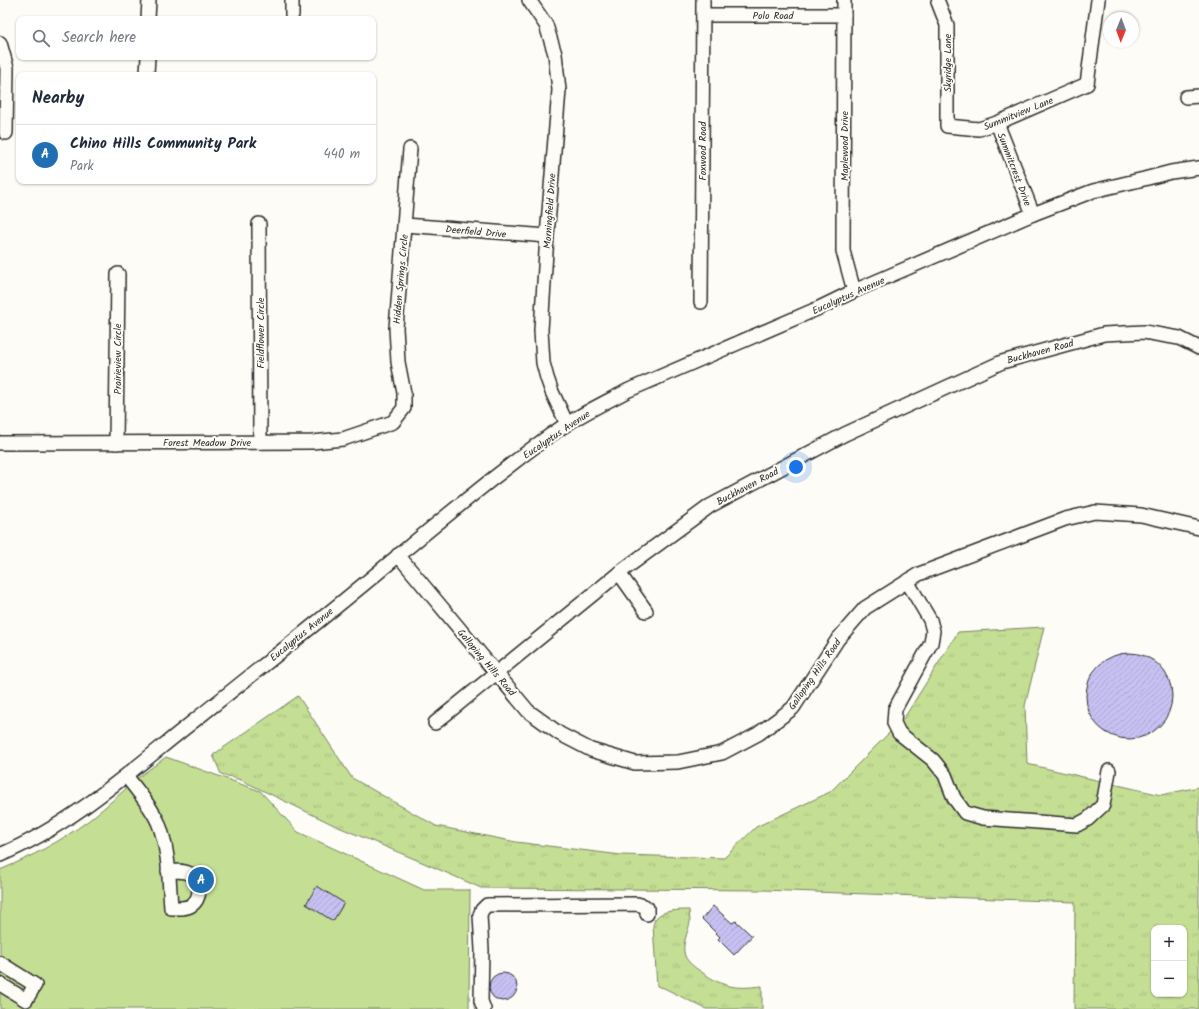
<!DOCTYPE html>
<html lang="en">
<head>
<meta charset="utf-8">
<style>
	:root { --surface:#fff; --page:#f6f6f7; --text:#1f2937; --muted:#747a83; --line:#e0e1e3; --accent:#1f6fb2 }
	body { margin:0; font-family:Kalam,sans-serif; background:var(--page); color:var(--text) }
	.controls { position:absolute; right:12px; bottom:12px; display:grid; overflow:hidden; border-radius:8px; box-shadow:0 1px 3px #0004 }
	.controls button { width:36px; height:36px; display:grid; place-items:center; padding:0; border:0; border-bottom:1px solid var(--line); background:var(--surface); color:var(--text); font:20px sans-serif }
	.compass { position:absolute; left:1103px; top:12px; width:36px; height:36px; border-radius:50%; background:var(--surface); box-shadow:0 1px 3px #0004; rotate:181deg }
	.you { position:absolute; left:796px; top:467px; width:14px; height:14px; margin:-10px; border:3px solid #fff; border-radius:50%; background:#1a73e8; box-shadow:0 0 0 6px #1a73e833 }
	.badge { display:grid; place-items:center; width:26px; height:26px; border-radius:50%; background:var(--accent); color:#fff; font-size:13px; font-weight:700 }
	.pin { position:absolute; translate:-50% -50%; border:2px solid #fff; box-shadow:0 1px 4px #0006 }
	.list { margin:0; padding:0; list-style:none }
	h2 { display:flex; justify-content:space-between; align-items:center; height:52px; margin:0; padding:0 16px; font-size:17px }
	h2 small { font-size:13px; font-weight:400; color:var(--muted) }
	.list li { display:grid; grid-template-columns:26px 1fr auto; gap:12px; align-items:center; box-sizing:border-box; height:60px; padding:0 16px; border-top:1px solid var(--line) }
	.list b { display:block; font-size:15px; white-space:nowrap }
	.list p { margin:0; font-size:13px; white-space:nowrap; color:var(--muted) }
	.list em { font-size:13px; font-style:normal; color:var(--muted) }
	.icon { flex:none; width:22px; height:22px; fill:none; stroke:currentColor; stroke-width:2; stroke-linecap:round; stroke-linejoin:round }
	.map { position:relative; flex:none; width:1199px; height:1009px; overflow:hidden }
	.search { position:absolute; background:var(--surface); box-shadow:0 1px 3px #0004; left:16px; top:16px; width:360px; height:44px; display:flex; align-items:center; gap:10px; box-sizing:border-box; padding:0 14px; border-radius:8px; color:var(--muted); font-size:15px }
	.panel { position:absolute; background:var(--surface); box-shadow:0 1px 3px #0004; left:16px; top:72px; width:360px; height:112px; border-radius:8px }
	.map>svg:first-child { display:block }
</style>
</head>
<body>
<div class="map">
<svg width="1199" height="1009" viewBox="0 0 1199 1009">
	<defs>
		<pattern id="grass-tufts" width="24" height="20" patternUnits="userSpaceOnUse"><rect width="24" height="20" fill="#c4de94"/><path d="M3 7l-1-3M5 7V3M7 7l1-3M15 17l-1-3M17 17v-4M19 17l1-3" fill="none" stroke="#a9bf80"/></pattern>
		<pattern id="building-hatch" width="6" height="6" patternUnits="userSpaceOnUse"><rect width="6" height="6" fill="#c7c1f3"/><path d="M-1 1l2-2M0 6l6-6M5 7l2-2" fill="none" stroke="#aba6d0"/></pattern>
	</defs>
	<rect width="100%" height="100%" fill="#fdfcf7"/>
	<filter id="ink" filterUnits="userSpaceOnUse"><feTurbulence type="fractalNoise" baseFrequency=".025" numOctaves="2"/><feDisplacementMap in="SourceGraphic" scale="8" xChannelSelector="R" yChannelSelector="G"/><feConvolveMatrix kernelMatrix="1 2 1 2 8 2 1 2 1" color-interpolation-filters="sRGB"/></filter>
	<g filter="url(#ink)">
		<!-- grass -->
		<g fill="url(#grass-tufts)" stroke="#788460" fill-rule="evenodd">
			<path d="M1044 627 1025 706 1027 764 1161 795 1199 787V1009H1074L1075 902 763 890 481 888 424 863 336 826 241 780 221 774 213 755 298 696 352 778 436 826 516 842 621 855 724 858 756 827 830 792 904 718 958 632ZM1154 928H1184V994H1154Z"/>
			<path d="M689 910C689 914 690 918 690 922 688 933 681 945 685 956 688 963 697 969 703 973 725 988 736 989 762 986V1009H706L664 988 657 986 653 926C654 923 654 919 657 917 663 910 680 910 689 910Z"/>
		</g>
		<!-- park -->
		<path fill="#c4de94" stroke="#788460" d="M166 757 260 791 298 832 424 890H470L469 1009H0V870C31 857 61 841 88 821 106 807 122 792 139 777 148 770 157 764 166 757Z"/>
		<!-- building -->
		<g fill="url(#building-hatch)" stroke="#2b2b2b">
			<circle cx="1129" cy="696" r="43"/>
			<path d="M317 886 344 903 333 921 306 904Z"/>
			<path d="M713 906 732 923 736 921 752 936 734 955 718 939 720 937 702 919Z"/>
			<circle cx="503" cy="987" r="14"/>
		</g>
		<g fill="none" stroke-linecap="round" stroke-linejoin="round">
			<!-- minor casing -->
			<g stroke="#2b2b2b" stroke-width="16">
				<g id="minor">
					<path d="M292 0V15"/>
					<path d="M529 0 546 25 555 54 559 90 547 236 541 330 543 363 547 378 552 392 567 424"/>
					<path d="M844 0 843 251 854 291"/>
					<path d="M938 2 947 25V126L979 129 997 123 1087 84 1098 0"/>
					<path d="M703 15H844"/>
					<path d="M148 19 149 0"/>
					<path d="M0 43 7 68 6 133"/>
					<path d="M147 73 148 57"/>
					<path d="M1186 97 1199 96"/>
					<path d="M997 123 1033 214"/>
					<path d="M259 224 260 442"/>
					<path d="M405 225 547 236"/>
					<path d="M701 302 703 0"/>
					<path d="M0 443 312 442 343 439 393 422 404 408V393L398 362 396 328 410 149"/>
					<path d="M116 443 118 274"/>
					<path d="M398 555 528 711 560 734 591 750 635 763 678 762 722 753 758 734 793 708 838 639 865 608 919 574 1065 519 1095 512 1141 515 1199 528"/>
					<path d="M619 573 646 611"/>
					<path d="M907 581 930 620 933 631 931 643 895 709 894 723 899 733 933 760 945 775 954 798 965 813 983 818 1077 825 1088 819 1103 805 1109 771"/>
					<path d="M435 723 619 573 710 506 845 434 1002 362 1104 334 1144 332 1179 338 1199 348"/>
					<path d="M126 776C137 790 150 805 158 822 169 848 169 879 171 908 178 908 184 909 190 906 202 900 202 880 190 874 184 870 175 871 168 871"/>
					<path d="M0 855C69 826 126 775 185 728 248 678 312 627 375 575 413 543 452 511 491 480 516 461 540 441 567 424 587 411 608 401 629 390L819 308 854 291 1033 214 1093 191 1144 179 1171 172 1199 168"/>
					<path d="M0 963 35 985 26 1000 0 984"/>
					<path d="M484 1009 481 1001 482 950 480 915 482 910 487 905 637 904 644 906 647 908V914"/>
				</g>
			</g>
			<!-- minor -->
			<use href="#minor" stroke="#fdfcf7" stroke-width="13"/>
		</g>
	</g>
	<g text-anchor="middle" stroke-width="4" stroke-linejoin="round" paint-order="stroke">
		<!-- street labels -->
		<g font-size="10" fill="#2b2b2b" stroke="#fdfcf7">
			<text x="773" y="19">Polo Road</text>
			<text transform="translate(947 63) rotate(-90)" y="4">Skyridge Lane</text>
			<text transform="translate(1018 113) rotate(-22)" y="4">Summitview Lane</text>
			<text transform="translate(844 146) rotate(-90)" y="4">Maplewood Drive</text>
			<text transform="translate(702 151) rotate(-90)" y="4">Foxwood Road</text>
			<text transform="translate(1015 169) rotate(69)" y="4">Summitcrest Drive</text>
			<text transform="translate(549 211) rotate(-86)" y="4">Morningfield Drive</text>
			<text transform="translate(476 231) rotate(5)" y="4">Deerfield Drive</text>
			<text transform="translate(400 279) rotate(-85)" y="4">Hidden Springs Circle</text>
			<text transform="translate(848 295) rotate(-24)" y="4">Eucalyptus Avenue</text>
			<text transform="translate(260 333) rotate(-90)" y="4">Fieldflower Circle</text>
			<text transform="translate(1040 351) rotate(-15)" y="4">Buckhaven Road</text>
			<text transform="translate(117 359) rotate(-90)" y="4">Prairieview Circle</text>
			<text transform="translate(556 434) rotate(-34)" y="4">Eucalyptus Avenue</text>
			<text x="207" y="446">Forest Meadow Drive</text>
			<text transform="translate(747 486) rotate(-28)" y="4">Buckhaven Road</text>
			<text transform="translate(301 634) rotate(-39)" y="4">Eucalyptus Avenue</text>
			<text transform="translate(487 662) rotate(50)" y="4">Galloping Hills Road</text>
			<text transform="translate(814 674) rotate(-55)" y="4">Galloping Hills Road</text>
		</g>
	</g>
</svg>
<div class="controls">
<button>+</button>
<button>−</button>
</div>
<svg class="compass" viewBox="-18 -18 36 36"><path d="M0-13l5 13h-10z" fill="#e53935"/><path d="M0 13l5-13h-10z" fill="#747a83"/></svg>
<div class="you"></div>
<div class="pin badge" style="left:201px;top:880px">A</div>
<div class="search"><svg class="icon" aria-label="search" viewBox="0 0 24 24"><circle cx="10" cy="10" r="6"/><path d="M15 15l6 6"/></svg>Search here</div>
<section class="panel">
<h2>Nearby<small></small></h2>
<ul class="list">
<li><span class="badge">A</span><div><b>Chino Hills Community Park</b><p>Park</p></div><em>440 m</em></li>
</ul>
</section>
</div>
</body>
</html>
